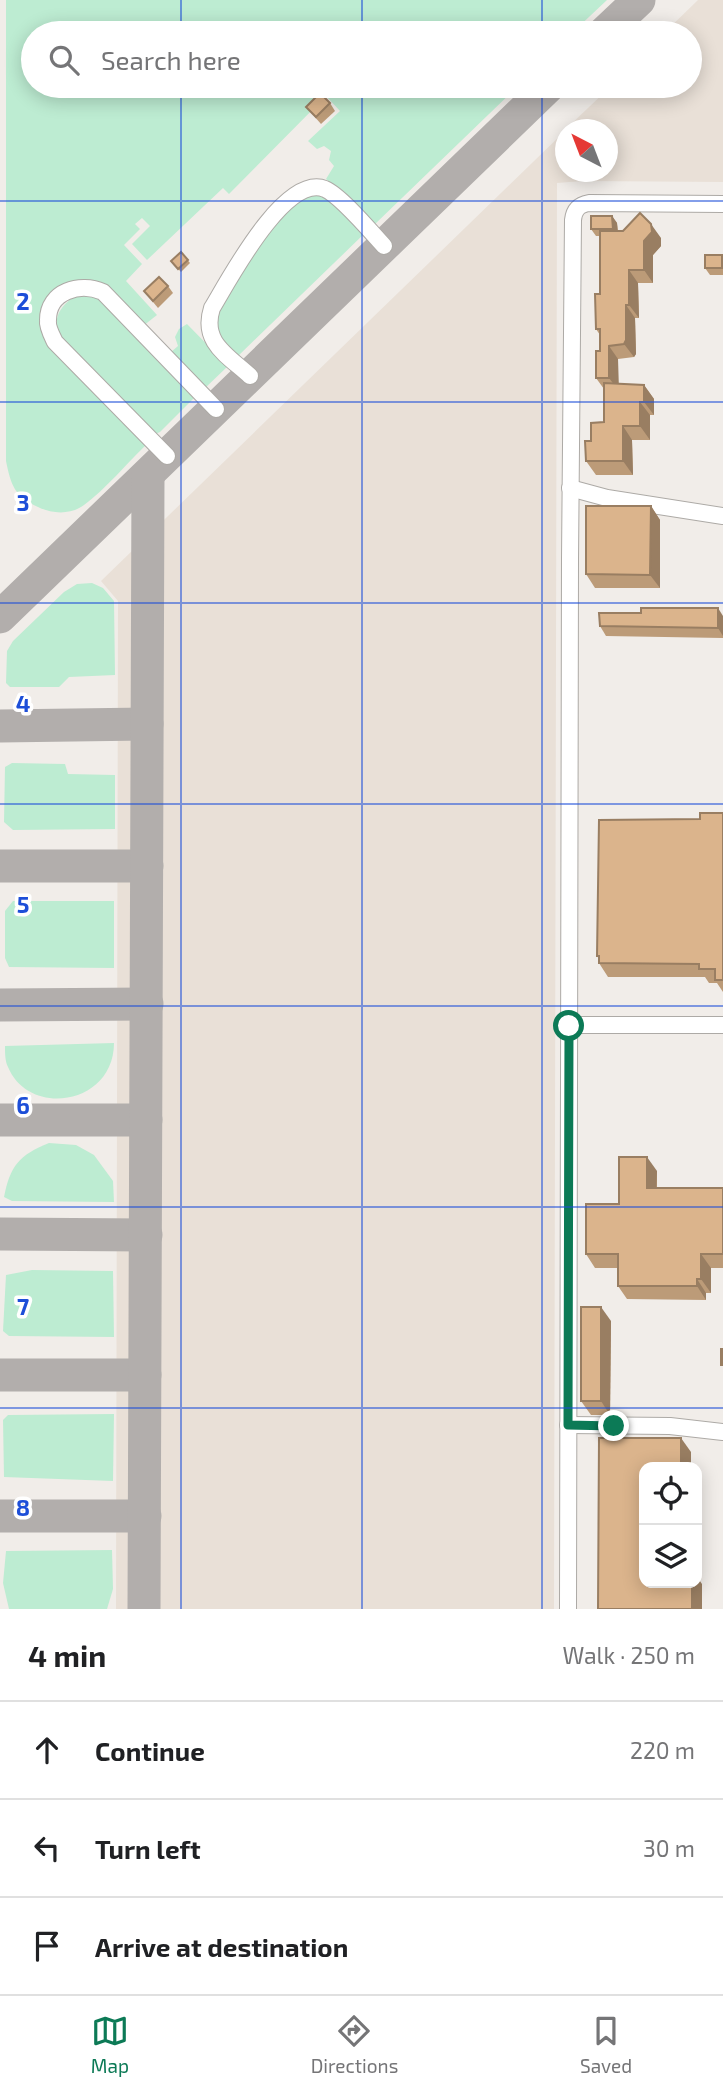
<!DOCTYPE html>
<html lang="en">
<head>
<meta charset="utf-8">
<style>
	:root { --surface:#fff; --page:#f2f2f2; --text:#202124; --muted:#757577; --line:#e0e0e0; --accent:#0c7a56 }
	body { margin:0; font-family:"Exo 2",sans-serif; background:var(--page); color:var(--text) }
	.controls { position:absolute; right:21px; bottom:21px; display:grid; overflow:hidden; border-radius:14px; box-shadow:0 4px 18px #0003 }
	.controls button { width:63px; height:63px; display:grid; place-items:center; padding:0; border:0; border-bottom:2px solid var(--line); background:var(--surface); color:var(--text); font:35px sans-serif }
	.compass { position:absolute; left:555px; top:119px; width:63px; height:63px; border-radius:50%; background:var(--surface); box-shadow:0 4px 18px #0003; rotate:318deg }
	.stop { position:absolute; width:21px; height:21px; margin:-16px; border:5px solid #0c7a56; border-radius:50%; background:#fff }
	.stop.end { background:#0c7a56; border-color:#fff; box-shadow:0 2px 7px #0008 }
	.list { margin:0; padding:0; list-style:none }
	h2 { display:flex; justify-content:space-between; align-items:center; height:91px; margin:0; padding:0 28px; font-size:30px }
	h2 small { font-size:23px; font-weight:400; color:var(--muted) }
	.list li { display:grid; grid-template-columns:46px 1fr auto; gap:21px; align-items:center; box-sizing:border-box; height:98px; padding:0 28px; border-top:2px solid var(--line) }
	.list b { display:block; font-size:26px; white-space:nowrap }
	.list em { font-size:23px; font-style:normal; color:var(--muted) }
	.icon { flex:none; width:38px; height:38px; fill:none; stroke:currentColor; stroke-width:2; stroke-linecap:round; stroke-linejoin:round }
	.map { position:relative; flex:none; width:723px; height:1609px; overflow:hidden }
	.search { position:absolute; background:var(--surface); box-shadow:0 4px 18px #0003; left:21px; right:21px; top:21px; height:77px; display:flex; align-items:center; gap:18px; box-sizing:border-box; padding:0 24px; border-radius:38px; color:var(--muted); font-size:26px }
	.sheet { height:385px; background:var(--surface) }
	nav { display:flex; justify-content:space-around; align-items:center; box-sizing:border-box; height:98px; border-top:2px solid var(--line); background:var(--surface); font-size:19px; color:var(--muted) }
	nav a { display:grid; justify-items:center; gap:4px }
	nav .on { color:var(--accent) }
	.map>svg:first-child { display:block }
</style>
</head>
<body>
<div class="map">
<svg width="723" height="1609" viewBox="0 0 723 1609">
	<rect width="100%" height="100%" fill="#f1ede9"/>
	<!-- built -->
	<path fill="#e9e0d7" d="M698 0H723V182L583 181 557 183 554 1609H116L118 601 101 581 566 130V172H608V130L566 129 611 86H690V33H664Z"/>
	<!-- green -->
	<g fill="#bdecd2">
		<path d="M6 0H607L572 33H33V86H518L374 225 326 179 334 166 329 160 331 151 324 146 317 149 308 141 340 111 326 96 229 194 223 188 147 260 132 244 150 226 142 218 135 224 140 229 124 245 142 264 126 281 157 315 143 326 109 289 70 285 45 328 147 444C128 462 105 490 84 505 71 515 52 514 38 507 14 496 11 485 6 461Z"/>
		<path d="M319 194 331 198 365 233 237 357C228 348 214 336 216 321 218 297 278 215 299 201 305 197 312 196 319 194Z"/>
		<path d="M77 294 101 296 196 396 160 432 153 435C139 420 59 342 57 330 54 313 64 304 77 294Z"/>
		<path d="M187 324 228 366 204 389 170 353 178 346 175 337 179 329Z"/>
		<path d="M92 583 103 588 114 601 115 675 69 677 59 687H10L6 683 7 651 13 641 64 592 77 584Z"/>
		<path d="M12 763 65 764 68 774 115 775V829L13 830 4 822 5 767Z"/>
		<path d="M13 901H114V968L9 967 5 958V911Z"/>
		<path d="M114 1043C114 1105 29 1118 8 1067 5 1061 5 1053 5 1046Z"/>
		<path d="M49 1143 76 1145 94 1155 113 1181 114 1202 12 1201 4 1197C10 1166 19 1155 49 1143Z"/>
		<path d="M32 1270 113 1271 114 1337 9 1336 3 1331 6 1275Z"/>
		<path d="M114 1414 113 1481 4 1477 3 1420 8 1415Z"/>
		<path d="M112 1550 113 1589 107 1609H9L3 1583 6 1551Z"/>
	</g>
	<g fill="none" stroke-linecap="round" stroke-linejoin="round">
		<!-- taxiway -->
		<g stroke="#b2aeac" stroke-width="33">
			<path d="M604 33 639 0"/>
			<path d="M0 617 549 86"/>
			<path d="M0 726 147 724"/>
			<path d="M0 866H147"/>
			<path d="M0 1005 147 1004"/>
			<path d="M0 1120H146"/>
			<path d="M0 1234 146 1235"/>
			<path d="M0 1375H145"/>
			<path d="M0 1516H145"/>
			<path d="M144 1609 148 475"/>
		</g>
		<!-- minor casing -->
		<g stroke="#adaaa6" stroke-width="18">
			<g id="minor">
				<path d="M250 376C227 355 201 342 212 308 229 280 285 173 325 189 341 196 371 232 384 246"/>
				<path d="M167 456 55 342C52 336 47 327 48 320 48 291 80 282 103 292L216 409"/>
				<path d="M570 488 607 498 723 516"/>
				<path d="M569 1025H723"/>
				<path d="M568 1425 670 1426 723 1432"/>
				<path d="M568 1609 570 559 573 220C574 210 578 205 589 203L723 204"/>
			</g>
		</g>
		<!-- minor -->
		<use href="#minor" stroke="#fff" stroke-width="16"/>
	</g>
	<!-- wall -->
	<g fill="#bc9b78">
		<path d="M330 103 335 111 321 124 306 107Z"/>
		<path d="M612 216 617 223 618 231 661 238V246L653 255V283H638L639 318H635L636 354 634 357 618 359V384L644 385 654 399V415H650V440H632L633 475H596L586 461 591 441 604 422V389L596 378 600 351V335L596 329 600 294V236H596L591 229Z"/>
		<path d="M181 252 190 263 181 272 171 261Z"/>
		<path d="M723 256V275H710L705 268Z"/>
		<path d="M168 286 173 293 158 308 144 291Z"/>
		<path d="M651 506 660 520V588H595L586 574Z"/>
		<path d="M641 613 723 616V638L606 636 600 626Z"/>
		<path d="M723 813V992L717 983H709L705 977H608L599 963V959L597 956 700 819Z"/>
		<path d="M657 1171V1188H723V1268H711V1293H706V1300L627 1299 618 1286V1268H595L586 1254 619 1204Z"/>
		<path d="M611 1321 610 1415H591L581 1401Z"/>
	</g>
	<!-- shaded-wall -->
	<g fill="#997e62">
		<path d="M612 216 617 223 618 236 613 229Z"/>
		<path d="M651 224 661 238V246L653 255V283L644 270V241Z"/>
		<path d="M629 270 638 283 639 318 629 305Z"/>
		<path d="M626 305 635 318 636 354 634 357 624 344Z"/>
		<path d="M609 346 618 359 619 391 609 378Z"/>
		<path d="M644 385 654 399V415L644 402Z"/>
		<path d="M640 402 650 415V440L640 426Z"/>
		<path d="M623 426 632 440 633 475 623 461Z"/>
		<path d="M651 506 660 520V588L650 575Z"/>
		<path d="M718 608 723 616V636L718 628Z"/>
		<path d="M647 1157 657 1171 656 1202 647 1188Z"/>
		<path d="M701 1254 711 1268V1293L701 1279Z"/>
		<path d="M697 1279 706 1293V1300L697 1286Z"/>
		<path d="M601 1307 611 1321 610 1415 601 1401Z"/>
		<path d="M681 1438 691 1452V1467H681Z"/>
		<path d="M697 1577 702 1584V1609H692V1583H697Z"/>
	</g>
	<!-- building -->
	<g fill="#dbb48c" stroke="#997e62" stroke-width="2">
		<path d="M320 93 330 103 316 117 306 107Z"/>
		<path d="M640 213 651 224 652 232 644 241V270H629V305H626V340L624 344 609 346V378H596V351H600V329H596L595 294H600V231H623Z"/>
		<path d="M591 216H612L613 229H591Z"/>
		<path d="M181 252 188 260 178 269 171 261Z"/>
		<rect x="705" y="255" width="17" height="13"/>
		<path d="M159 277 168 286 153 301 144 291Z"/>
		<path d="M604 383 644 385V402H640V426H623V461H586L585 441H591V423L604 422Z"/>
		<path d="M586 506H651L650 575 586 574Z"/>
		<path d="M641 608H718V628L600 626 599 613H641Z"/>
		<path d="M700 813H723V980H715V969H699V964L599 963V956H597L599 820 700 819Z"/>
		<path d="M619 1157H647V1188H723V1254H701V1279H697V1286H618V1254H586V1204H619Z"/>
		<rect x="581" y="1307" width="20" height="94"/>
		<rect x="721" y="1349" width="2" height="16"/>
		<path d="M599 1438H681V1467H644V1583H692V1609H598Z"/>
	</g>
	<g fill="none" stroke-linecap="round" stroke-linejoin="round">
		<!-- route -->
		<path stroke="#0c7a56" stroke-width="9" d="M569 1026 568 1425 614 1426"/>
	</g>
	<!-- grid -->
	<path fill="none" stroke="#1d4ed8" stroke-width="2" stroke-opacity="0.55" d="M181 0V33M362 0V33M542 0V33M181 86V1609M362 86V1609M542 86V1609M0 201H723M0 402H723M0 603H723M0 804H723M0 1006H723M0 1207H723M0 1408H723"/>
	<g font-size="23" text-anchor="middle" font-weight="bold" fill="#1d4ed8" stroke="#fff" stroke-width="7" stroke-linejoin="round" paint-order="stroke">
		<text x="23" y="310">2</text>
		<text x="23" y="511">3</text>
		<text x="23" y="712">4</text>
		<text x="23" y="913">5</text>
		<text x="23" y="1114">6</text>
		<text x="23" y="1315">7</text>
		<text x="23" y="1516">8</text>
	</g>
</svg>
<div class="controls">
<button><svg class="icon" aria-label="locate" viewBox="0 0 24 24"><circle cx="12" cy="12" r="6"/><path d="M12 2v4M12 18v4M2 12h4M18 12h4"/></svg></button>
<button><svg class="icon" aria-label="layers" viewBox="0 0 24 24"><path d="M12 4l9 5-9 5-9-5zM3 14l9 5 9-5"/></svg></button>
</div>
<svg class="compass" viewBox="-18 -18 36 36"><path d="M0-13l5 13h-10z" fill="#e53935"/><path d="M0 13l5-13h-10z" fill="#757577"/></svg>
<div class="stop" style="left:569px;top:1026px"></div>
<div class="stop end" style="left:614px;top:1426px"></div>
<div class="search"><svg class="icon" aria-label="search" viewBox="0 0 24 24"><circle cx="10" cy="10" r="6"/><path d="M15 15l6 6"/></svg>Search here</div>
</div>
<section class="sheet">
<h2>4 min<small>Walk · 250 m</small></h2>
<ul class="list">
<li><svg class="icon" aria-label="ahead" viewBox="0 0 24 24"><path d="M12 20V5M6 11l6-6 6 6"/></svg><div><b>Continue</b></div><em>220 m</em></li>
<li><svg class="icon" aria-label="left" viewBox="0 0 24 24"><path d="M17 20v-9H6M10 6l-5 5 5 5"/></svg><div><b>Turn left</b></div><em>30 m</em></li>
<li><svg class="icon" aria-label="arrive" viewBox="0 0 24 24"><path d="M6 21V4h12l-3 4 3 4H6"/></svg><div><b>Arrive at destination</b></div></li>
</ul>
</section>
<nav>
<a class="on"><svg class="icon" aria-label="map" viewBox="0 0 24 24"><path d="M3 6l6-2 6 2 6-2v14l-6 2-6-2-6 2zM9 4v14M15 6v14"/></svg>Map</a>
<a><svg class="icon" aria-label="directions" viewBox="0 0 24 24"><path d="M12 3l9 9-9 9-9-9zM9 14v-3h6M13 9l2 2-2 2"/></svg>Directions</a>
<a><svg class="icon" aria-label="saved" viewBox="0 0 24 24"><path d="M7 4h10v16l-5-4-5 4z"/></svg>Saved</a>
</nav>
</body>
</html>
